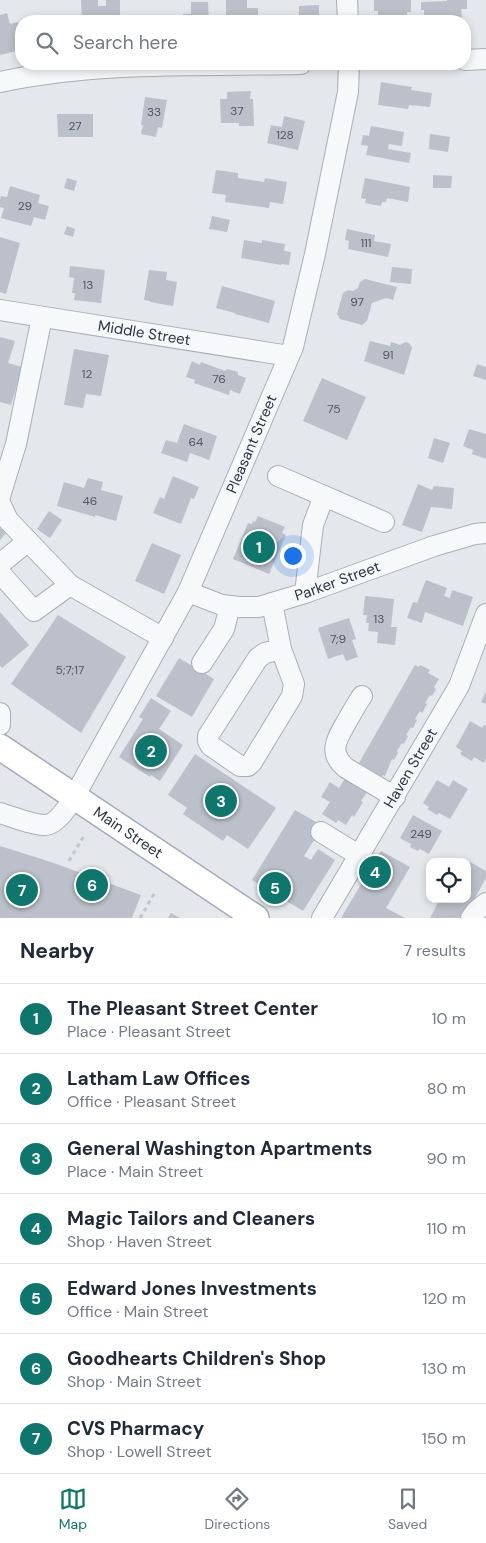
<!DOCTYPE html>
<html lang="en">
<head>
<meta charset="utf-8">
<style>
	:root { --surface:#fff; --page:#f2f2f3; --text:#1f2937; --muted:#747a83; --line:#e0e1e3; --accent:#0f766e }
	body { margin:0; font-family:"DM Sans",sans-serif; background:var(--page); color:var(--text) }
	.controls { position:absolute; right:15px; bottom:15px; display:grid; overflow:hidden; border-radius:10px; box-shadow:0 2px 8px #0003 }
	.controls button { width:45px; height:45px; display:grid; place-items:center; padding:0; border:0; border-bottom:1px solid var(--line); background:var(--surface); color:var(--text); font:25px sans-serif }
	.you { position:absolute; left:292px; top:555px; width:18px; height:18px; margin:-12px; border:4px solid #fff; border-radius:50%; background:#1a73e8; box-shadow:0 0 0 8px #1a73e833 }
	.badge { display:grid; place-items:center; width:32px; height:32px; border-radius:50%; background:var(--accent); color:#fff; font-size:16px; font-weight:700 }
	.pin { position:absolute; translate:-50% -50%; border:2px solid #fff; box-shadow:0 1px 5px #0006 }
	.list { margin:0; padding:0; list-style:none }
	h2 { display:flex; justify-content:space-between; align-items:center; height:65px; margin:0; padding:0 20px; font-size:21px }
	h2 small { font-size:16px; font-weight:400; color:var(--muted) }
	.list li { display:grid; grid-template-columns:32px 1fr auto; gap:15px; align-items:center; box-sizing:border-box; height:70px; padding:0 20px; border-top:1px solid var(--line) }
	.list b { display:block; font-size:19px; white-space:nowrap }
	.list p { margin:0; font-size:16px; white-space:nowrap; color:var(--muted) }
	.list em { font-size:16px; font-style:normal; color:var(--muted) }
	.icon { flex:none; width:28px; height:28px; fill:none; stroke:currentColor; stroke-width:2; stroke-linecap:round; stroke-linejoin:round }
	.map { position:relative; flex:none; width:486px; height:918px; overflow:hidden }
	.search { position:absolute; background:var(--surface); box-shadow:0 2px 8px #0003; left:15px; right:15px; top:15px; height:55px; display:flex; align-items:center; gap:12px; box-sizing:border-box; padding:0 18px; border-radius:20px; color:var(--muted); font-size:19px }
	.sheet { height:555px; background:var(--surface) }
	nav { display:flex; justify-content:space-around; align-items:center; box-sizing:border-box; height:70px; border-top:1px solid var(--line); background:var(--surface); font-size:14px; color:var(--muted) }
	nav a { display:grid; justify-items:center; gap:2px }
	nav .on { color:var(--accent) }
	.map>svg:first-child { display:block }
</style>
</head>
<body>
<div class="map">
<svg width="486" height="918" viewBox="0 0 486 918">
	<rect width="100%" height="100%" fill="#e4e7ec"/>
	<!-- building -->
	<g fill="#bbc0ca">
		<path d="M81 0H98V6H106V0H120V21H82Z"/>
		<path d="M226 0H247V8H258V19H253V21H226Z"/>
		<path d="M374 0H411V12H407V21H378V11H374Z"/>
		<path d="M447 0H467V9H461L462 21H424V10H421V2L447 1Z"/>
		<path d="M191 2H208L209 21H183V14H191Z"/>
		<path d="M319 5V21H299V6Z"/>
		<path d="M7 13 10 24 18 22 21 34V50L0 55V15Z"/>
		<path d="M381 82 412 87 411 90 432 93 430 107 409 105 408 109 378 105Z"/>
		<path d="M251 91 250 99H253L254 126H239V123H221L220 99H227V92Z"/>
		<path d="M145 97 167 100 162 128 158 127 156 137 141 134 143 125H141Z"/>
		<path d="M57 114H93V137H58Z"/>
		<path d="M284 116 305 121 298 150 267 143 271 125 282 127Z"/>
		<path d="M371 126 404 132 402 146 389 144 388 149 411 153 409 163 366 155 368 146 361 145 363 135 369 136Z"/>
		<path d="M430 134 450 137 448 152 429 149Z"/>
		<path d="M216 170 238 173V178L264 182 265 178 287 182 283 204 270 202 269 208 225 202 226 195 212 193Z"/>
		<path d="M433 175 452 176 451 188H433Z"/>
		<path d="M67 178 77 181 74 191 64 188Z"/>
		<path d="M365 178 410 187 408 202 387 198 386 202H382L381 206 365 203 366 199 361 198Z"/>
		<path d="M10 186 40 195 38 203 49 206 45 220 34 217 31 226 1 218 4 208 0 207V200L1 196 7 197Z"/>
		<path d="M212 216 230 220 227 232 209 229Z"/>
		<path d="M67 226 75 229 73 237 64 234Z"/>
		<path d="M347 229 375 235 374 241 391 244 388 257 348 249 349 241 345 240Z"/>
		<path d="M0 237 20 243 6 294 0 292Z"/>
		<path d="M244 240 262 243V240L285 244 284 251 291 252 289 265 281 264V265L241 258Z"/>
		<path d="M70 266 105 270 101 303 74 300 75 293H72L74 278 69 277Z"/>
		<path d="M392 267 412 269 411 284 390 282Z"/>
		<path d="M149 270 167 272 166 280 177 282 173 306 150 302V301L144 300Z"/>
		<path d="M365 279 397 287 393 300 386 298 372 303 367 321 362 325 340 319 337 314 343 293 348 290 353 291 358 288 360 282Z"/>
		<path d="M222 286 275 301 269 323 235 314V313L216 308Z"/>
		<path d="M0 337 15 341 8 363 22 367 11 405 0 402Z"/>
		<path d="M370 341 390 346 391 342 400 345 405 342 409 343 412 348 404 375 364 361Z"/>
		<path d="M74 349 109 355 101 396 86 394 83 408 64 405Z"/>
		<path d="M192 361 200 365 201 362 225 371 227 369 238 372V375L246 378 240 394 230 390 229 395 194 383 195 380 186 377Z"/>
		<path d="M477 364 486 367V380L473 376Z"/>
		<path d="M322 378 366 397 347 440 303 421Z"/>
		<path d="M184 424 217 436 209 460 190 453 187 462 161 453 166 440 177 443Z"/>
		<path d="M469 429 486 434V459L472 454 473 450 463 446Z"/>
		<path d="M434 438 450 443 443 463 428 458Z"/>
		<path d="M173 476 199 487 194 499 191 498 181 524 153 513 160 497 164 499Z"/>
		<path d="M88 478 103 482 101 490 123 496 116 521 95 515V517L57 506 64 482 84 488Z"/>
		<path d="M418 484 432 490 434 486 454 488 452 509 431 507 422 532 402 525Z"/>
		<path d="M49 511 62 520 50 538 37 529Z"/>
		<path d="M258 516 285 527 282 533 286 535 269 574 233 559 248 523 252 524 253 521 255 522Z"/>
		<path d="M0 528 6 533 0 540Z"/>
		<path d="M152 543 181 555 164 594 135 581Z"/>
		<path d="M426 580 447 588 444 596 450 598 452 590 473 597 463 626 425 612 422 623 407 618 413 602 417 603Z"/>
		<path d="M365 596 394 599 391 627H397L395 645 377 643 378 632 368 631 369 623H366L367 615H363Z"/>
		<path d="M0 612 29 645 2 668 0 666Z"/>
		<path d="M58 615 126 657 81 733 11 684Z"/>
		<path d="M349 618 356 639 352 640 358 657 346 661 343 654 328 659 318 628Z"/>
		<path d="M179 658 214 679 192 717 156 696Z"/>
		<path d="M415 665 419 667 420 665 430 670 428 673 439 679 434 687 436 689 432 696 430 695 425 703 427 704 422 713 420 711 415 719 417 720 413 728 411 727 406 735 408 736 404 744 402 743 397 751 398 753 394 760 392 759 385 776 383 775 382 777 359 763Z"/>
		<path d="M486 691V704L481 702Z"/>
		<path d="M151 698 171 711 159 729 183 745 160 781 151 775 150 777 119 757 143 719 139 717Z"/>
		<path d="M470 721 482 728 484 725 486 726V758L484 763 474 757 472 761 460 754 462 751 456 747Z"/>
		<path d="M195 754 276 808 248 849 227 835 223 841 183 814 187 808 168 795Z"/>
		<path d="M345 778 367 792 361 801 363 802 354 817 352 815 346 825 338 820 336 823 322 814 330 802 321 797 330 782 339 788Z"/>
		<path d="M437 780 449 787 453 780 468 789 450 819 439 813 437 815 427 809 429 807 423 803Z"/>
		<path d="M295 810 323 826 304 856 311 860 318 849 335 860 303 911 252 880Z"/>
		<path d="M413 815 442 831 429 854 420 849 418 851 410 847 411 844 400 838Z"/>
		<path d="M0 846 51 862 141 895 132 918H0Z"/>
		<path d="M381 851 410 867 386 908 405 918H341Z"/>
		<path d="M470 862 486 871V878L464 918H430L440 899H467V867Z"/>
		<path d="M171 913 180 918H168Z"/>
	</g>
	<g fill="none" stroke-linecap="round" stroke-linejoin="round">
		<!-- minor casing -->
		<g stroke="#a9aeb7" stroke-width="22">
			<g id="minor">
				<path d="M347 0 348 21"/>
				<path d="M465 60 486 59"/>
				<path d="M0 82C98 61 201 66 301 64"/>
				<path id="s1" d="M0 310 289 356"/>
				<path d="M278 476 384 522"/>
				<path d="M0 496 16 444 42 317"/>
				<path d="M0 503 8 520 28 541"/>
				<path d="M0 564 28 541 70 585 163 638"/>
				<path d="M0 573 34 611 70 585"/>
				<path id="s2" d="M188 592 222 605 239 607H259L305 593 434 546 475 534 486 533"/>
				<path d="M305 593 313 525 324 496"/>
				<path d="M272 603 281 649 294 684 292 696 252 762 248 766H240L211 746 208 741V736L258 658 265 653 281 649"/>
				<path d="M202 663 224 629 230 606"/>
				<path d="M362 696C356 705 351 714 346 723 336 740 328 753 346 768L395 797"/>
				<path d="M0 713V725"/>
				<path id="s3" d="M0 813C13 817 32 825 45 825 62 825 81 784 89 770L188 592 293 347 315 254 348 92 349 64"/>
				<path d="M321 832 360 856"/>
				<path id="s4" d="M322 918 459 686 486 614"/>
				<path d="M471 918 476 911 486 903"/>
			</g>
		</g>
		<!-- major casing -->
		<g stroke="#a3abb8" stroke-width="28">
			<g id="major">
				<path id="s5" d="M0 747 256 918"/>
			</g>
		</g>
		<!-- path -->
		<g stroke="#c2c5cb" stroke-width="3" stroke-dasharray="4 4" stroke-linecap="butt">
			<path d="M69 861 84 836"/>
			<path d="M140 918 154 894"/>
		</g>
		<!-- minor -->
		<use href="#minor" stroke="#f7f8fa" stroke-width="20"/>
		<!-- major -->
		<use href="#major" stroke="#fff" stroke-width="25"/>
	</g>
	<g text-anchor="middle" stroke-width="4" stroke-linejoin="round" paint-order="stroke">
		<!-- number labels -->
		<g font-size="12" fill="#4f5766">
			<text x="237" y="115">37</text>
			<text x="154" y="116">33</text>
			<text x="75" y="130">27</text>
			<text x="285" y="139">128</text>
			<text x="25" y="210">29</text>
			<text x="366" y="247">111</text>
			<text x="88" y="289">13</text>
			<text x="357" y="306">97</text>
			<text x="388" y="359">91</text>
			<text x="87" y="378">12</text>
			<text x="219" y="383">76</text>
			<text x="334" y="413">75</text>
			<text x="196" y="446">64</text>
			<text x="90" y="505">46</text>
			<text x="379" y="623">13</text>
			<text x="338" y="643">7;9</text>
			<text x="70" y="674">5;7;17</text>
			<text x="421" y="838">249</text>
		</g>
		<!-- street labels -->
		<g font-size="15" fill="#2b3445" stroke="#f4f6f9">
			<text dy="5" stroke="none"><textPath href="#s1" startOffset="146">Middle Street</textPath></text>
			<text dy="5" stroke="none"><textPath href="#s3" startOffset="484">Pleasant Street</textPath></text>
			<text dy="5" stroke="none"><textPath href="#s2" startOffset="156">Parker Street</textPath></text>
			<text dy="5" stroke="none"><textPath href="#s4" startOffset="174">Haven Street</textPath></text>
			<text dy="5" stroke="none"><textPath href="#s5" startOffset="154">Main Street</textPath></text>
		</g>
	</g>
</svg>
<div class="controls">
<button><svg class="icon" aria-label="locate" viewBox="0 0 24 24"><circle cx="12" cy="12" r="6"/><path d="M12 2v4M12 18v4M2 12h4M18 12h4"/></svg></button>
</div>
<div class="you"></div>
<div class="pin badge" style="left:259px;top:547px">1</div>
<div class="pin badge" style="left:151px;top:751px">2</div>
<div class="pin badge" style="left:221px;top:801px">3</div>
<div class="pin badge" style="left:375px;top:872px">4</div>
<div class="pin badge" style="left:275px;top:888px">5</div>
<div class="pin badge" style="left:92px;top:885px">6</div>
<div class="pin badge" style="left:22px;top:890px">7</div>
<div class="search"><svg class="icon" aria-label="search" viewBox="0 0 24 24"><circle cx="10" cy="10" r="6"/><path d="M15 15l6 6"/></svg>Search here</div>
</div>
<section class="sheet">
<h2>Nearby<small>7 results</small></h2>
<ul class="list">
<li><span class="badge">1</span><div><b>The Pleasant Street Center</b><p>Place · Pleasant Street</p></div><em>10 m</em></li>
<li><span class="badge">2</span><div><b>Latham Law Offices</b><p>Office · Pleasant Street</p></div><em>80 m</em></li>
<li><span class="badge">3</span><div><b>General Washington Apartments</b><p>Place · Main Street</p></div><em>90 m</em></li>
<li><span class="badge">4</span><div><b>Magic Tailors and Cleaners</b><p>Shop · Haven Street</p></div><em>110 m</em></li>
<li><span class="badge">5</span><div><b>Edward Jones Investments</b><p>Office · Main Street</p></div><em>120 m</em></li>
<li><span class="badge">6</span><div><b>Goodhearts Children's Shop</b><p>Shop · Main Street</p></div><em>130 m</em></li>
<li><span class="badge">7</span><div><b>CVS Pharmacy</b><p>Shop · Lowell Street</p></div><em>150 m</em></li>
</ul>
</section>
<nav>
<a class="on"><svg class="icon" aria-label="map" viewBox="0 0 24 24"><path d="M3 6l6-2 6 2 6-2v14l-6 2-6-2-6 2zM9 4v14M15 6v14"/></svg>Map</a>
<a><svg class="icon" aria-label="directions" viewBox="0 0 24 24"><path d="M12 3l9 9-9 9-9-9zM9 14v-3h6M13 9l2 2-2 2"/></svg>Directions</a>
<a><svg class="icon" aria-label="saved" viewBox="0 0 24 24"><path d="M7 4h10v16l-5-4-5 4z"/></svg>Saved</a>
</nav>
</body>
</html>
